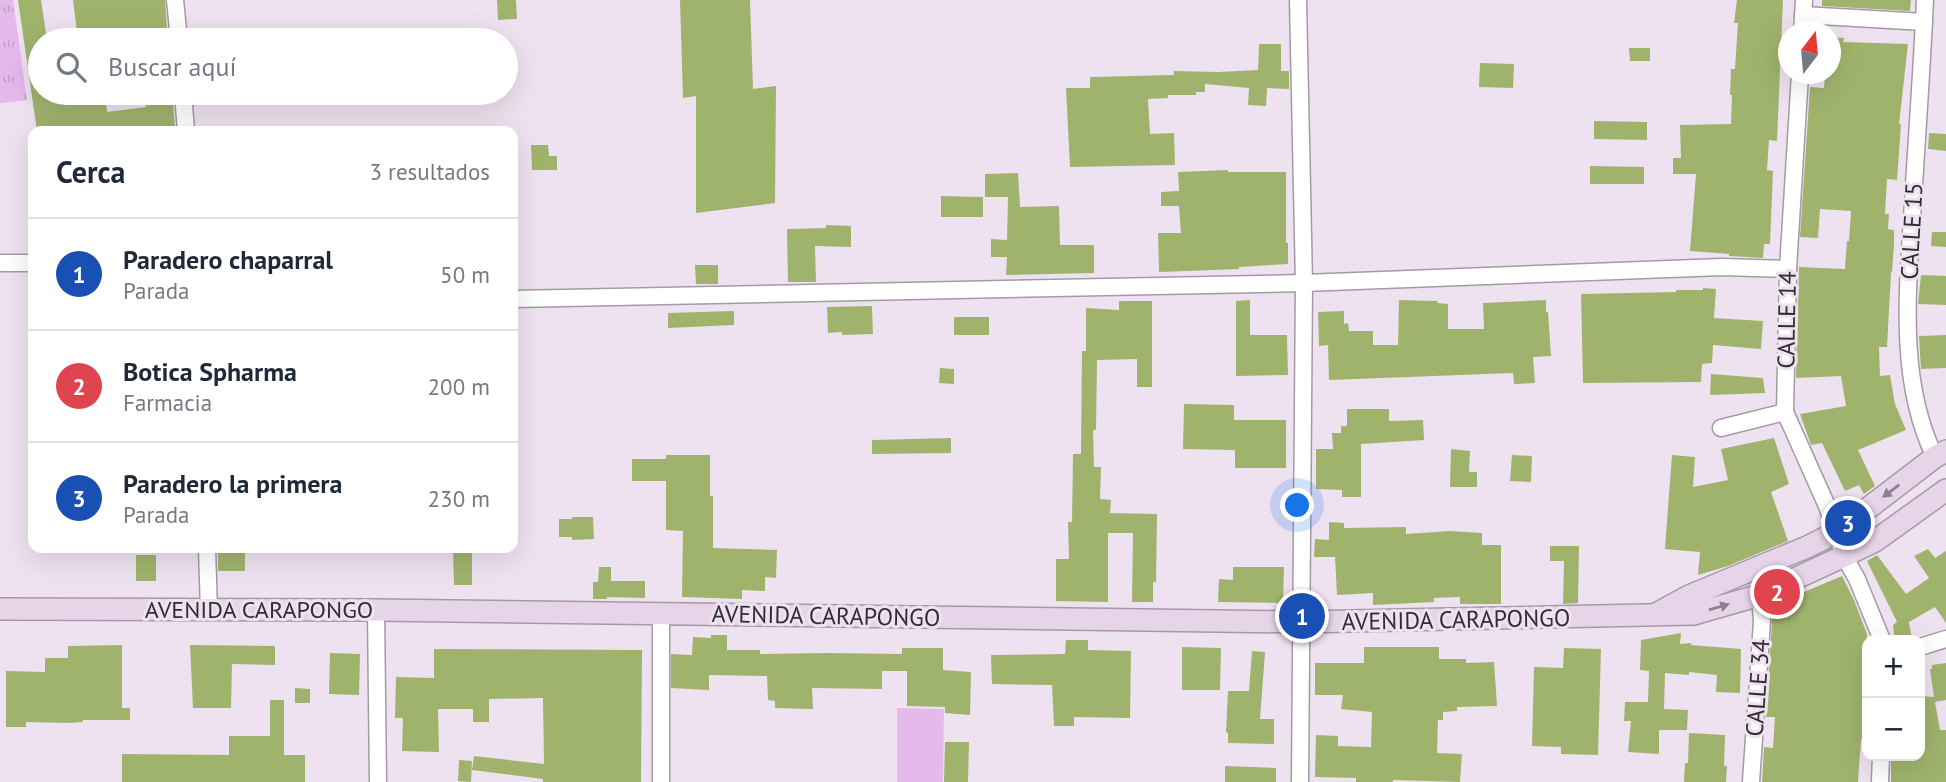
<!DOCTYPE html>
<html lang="es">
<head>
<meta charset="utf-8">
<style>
	:root { --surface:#fff; --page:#f2f2f3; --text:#1f2937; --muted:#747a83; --line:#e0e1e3; --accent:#db2777 }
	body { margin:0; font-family:"PT Sans",sans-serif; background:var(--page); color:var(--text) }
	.controls { position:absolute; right:21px; bottom:21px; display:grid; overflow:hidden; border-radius:14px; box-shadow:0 7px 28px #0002 }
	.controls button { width:63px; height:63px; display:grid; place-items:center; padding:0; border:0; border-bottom:2px solid var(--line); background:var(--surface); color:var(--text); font:35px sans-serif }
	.compass { position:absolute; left:1778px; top:21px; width:63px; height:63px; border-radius:50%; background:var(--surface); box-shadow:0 7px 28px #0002; rotate:16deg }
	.you { position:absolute; left:1298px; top:506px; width:24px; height:24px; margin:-18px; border:5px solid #fff; border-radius:50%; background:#1a73e8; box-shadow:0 0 0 10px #1a73e833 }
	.badge { display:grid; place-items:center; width:46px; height:46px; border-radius:50%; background:var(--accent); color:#fff; font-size:23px; font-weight:700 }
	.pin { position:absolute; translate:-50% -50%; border:4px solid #fff; box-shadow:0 2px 7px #0006 }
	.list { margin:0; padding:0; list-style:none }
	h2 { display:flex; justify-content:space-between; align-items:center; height:91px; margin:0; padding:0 28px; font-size:30px }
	h2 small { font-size:23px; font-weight:400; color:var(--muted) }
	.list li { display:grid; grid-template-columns:46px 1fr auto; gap:21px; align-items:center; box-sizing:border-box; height:112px; padding:0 28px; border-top:2px solid var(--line) }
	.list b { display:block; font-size:26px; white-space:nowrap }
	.list p { margin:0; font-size:23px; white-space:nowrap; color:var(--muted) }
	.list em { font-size:23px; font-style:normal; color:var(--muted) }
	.icon { flex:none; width:38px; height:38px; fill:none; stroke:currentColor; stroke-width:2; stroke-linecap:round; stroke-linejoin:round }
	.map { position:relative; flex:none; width:1946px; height:782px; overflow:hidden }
	.search { position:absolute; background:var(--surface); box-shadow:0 7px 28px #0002; left:28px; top:28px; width:490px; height:77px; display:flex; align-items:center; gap:18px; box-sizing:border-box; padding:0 24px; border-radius:38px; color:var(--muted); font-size:26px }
	.panel { position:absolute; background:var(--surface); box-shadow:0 7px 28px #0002; left:28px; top:126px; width:490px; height:427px; border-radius:14px }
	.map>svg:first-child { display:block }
</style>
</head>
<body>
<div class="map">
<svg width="1946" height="782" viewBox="0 0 1946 782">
	<defs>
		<pattern id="grass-tufts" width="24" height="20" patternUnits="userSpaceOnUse" patternTransform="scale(1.75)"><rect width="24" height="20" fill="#e6b9ec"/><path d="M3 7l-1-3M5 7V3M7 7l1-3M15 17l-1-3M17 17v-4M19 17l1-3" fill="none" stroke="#c69fcb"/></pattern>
	</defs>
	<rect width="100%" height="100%" fill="#efe2f0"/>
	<!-- grass -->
	<path fill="url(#grass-tufts)" d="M0 0H13L27 100 0 103Z"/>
	<!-- pitch -->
	<path fill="#e6b9ec" d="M897 708 944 709 943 782H897Z"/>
	<!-- building -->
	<g fill="#a0b36d">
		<path d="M18 0H41L47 40H40V93H105L107 112 146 107 144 93H156L158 105 173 103 175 128 149 131H37Z"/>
		<path d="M73 0H165L167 28 137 32 138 40H78Z"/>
		<path d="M497 0H516L517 19 498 20Z"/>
		<path d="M680 0H750L753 89 776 86 775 203 696 213V96L683 98Z"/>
		<path d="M1737 0H1783L1777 141 1769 140 1767 170 1773 171 1770 244H1764L1763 258 1729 256V254L1690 251 1696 174H1673V158H1681L1680 125 1731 124 1732 95H1730L1731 69H1735L1738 23H1734Z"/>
		<path d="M1822 0H1911L1910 11 1822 6Z"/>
		<path d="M1830 37 1844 38 1843 42 1908 44 1899 124H1901L1897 180 1887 179 1885 214H1889L1888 229 1894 230V244L1892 272H1891L1887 347H1879L1880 376 1890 375 1895 404 1906 430 1858 450 1875 486 1864 494 1859 485 1845 491 1822 443 1811 445 1800 414 1846 406 1841 376 1796 378 1799 267 1845 269 1847 241H1849L1851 211 1820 209 1818 238 1800 237 1810 87 1824 88 1825 74H1830Z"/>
		<path d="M1259 44H1281V71H1289V89L1267 88 1266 106 1248 105 1249 88 1205 84V92H1196V95H1168V98L1148 99 1150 134 1174 133 1175 165 1070 167 1066 88H1090V77L1174 75V71L1218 72 1258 70Z"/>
		<path d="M1629 48H1650V61H1630Z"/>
		<path d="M1480 63 1514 64 1513 88 1479 87Z"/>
		<path d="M1594 121 1647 122V140L1594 139Z"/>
		<path d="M1929 133 1946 134V151L1928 149Z"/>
		<path d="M531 145H548L549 156H557V170H532Z"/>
		<path d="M1590 166 1644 167V184H1590Z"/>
		<path d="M1228 170V172H1286V243H1288V264L1239 267V269L1214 270 1159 272 1158 233H1181L1179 206H1161V192L1179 191 1178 172Z"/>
		<path d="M1018 173 1020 207 1059 206 1060 245H1094V273L1006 275 1007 257H991V239L1007 240 1008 197H985V174Z"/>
		<path d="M941 196 983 197V217H941Z"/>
		<path d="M826 225 851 226V247L815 246 816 282H788L787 229 826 228Z"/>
		<path d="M1932 232H1946V247L1931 246Z"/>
		<path d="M695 265H718V284H696Z"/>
		<path d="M1921 275 1946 276V305L1918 304Z"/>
		<path d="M1703 288 1716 289 1714 318 1763 321 1761 349 1713 345 1712 363 1702 364 1701 382 1583 383 1581 294 1676 292V290H1703Z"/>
		<path d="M1250 300V335H1287L1288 375 1236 376V301Z"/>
		<path d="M1399 300 1438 301 1437 303 1448 304V329H1484L1483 303 1546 300V312H1548L1551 356 1533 357 1535 383 1514 384 1513 373 1329 380 1328 345 1319 346 1318 312 1344 311V324L1348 323 1349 331H1373V345H1398Z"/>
		<path d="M1119 301H1152V387H1137V359L1097 360 1096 430H1093L1094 467H1101L1100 499 1111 500 1110 513 1157 514 1156 582H1153V602H1132L1133 533H1108V602L1056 601V559H1069L1068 522H1072L1073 454H1081L1082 351H1086V308L1119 310Z"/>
		<path d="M872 306 873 334 842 335V332L828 333 827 307Z"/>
		<path d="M734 311V325L668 328V313Z"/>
		<rect x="954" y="317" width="35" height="18"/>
		<path d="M1946 335V368L1921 369 1919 336Z"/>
		<path d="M940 368 954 369V384L939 383Z"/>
		<path d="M1711 374 1763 378 1765 393 1710 395Z"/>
		<path d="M1184 404 1234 405V420H1286V468H1235V450L1183 449Z"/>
		<path d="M1347 409H1389V421L1423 420 1424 440 1361 444V497H1342V490L1316 489V449H1333L1332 433H1341V426H1347Z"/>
		<path d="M951 438V453L872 454V440Z"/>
		<path d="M1774 438 1789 484 1771 492 1788 541 1728 566 1698 575 1700 552 1665 549 1672 455 1695 457 1693 487 1728 480 1721 449Z"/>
		<path d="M1451 449 1470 451 1469 472H1477V487H1450Z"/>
		<path d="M666 455H710V496H713V548L777 550 776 578 765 577V591L742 590V599L682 597 683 531 666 530V481H632V459H666Z"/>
		<path d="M1512 455 1532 456 1531 482 1510 481Z"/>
		<path d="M572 517H593L594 539 572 540V537H559V519H572Z"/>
		<path d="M1329 522 1344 523V528L1406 527V534L1450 531 1482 533V545H1501V604H1460V597L1434 598V602L1373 605V593L1337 595 1335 557H1314L1315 539 1329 540Z"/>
		<path d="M1550 546H1579L1578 603 1563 604 1564 561H1550Z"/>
		<path d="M222 548H245V571H218V551H222Z"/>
		<path d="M453 548H472V585H454Z"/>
		<path d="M1928 549 1935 558 1946 551V623L1935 607 1909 622 1912 640H1895L1893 625 1897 622 1867 561 1877 555 1906 594 1929 578 1914 556Z"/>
		<rect x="136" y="555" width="20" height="26"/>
		<path d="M599 567H611V581H645V598L607 597V599H593V582H598Z"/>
		<path d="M1233 567H1284L1283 603 1218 602 1219 579 1233 580Z"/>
		<path d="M1842 576 1854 600 1867 634 1864 725 1863 739H1861L1858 782H1762L1764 747 1773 748 1775 717H1766L1772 622 1771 606Z"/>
		<path d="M1681 633 1680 644 1691 643V645L1741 649 1740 693 1716 692 1717 675 1689 672V675L1665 673 1664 709 1688 710 1687 730H1659V754L1628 752 1631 721H1624L1625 702H1648L1649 671 1640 670 1641 640Z"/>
		<path d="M711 635H727V650H760V654L827 653 902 654V648H943V670L971 672 970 715 945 713V707L907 706V671H882V689L812 688 813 709 775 708V701L768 700 767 676 709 675V690L671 688V654L692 655 693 637 711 638Z"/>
		<path d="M1066 640H1088V650L1131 651 1130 718 1074 717V726H1054L1052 685 992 684 991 655 1065 654Z"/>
		<path d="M122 645V708H130V720H83V722L68 723 26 722V727H6V671L45 672V658H68V646Z"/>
		<path d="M190 645 275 646V665L232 664 231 708H193Z"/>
		<path d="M1182 647 1221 648 1220 690H1182Z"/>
		<path d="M1364 647H1439V659H1466V663L1494 662 1497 706 1457 707V711L1443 712V720H1438L1437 753 1462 754 1460 782 1393 780V782H1356V778L1315 777 1316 735 1338 736V746L1371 747 1372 712 1341 709 1343 695H1315V663H1364Z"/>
		<path d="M1564 648 1601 649 1598 755 1561 754V747L1532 746 1534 667 1563 668Z"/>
		<path d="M434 649 642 650 641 782H543V779L472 770 474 756 544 764 543 698 489 699V722H473V709H438L439 752 402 751 403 718H395L396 677 434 678Z"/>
		<path d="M1252 651 1265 652 1260 719H1274V744L1228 743V733L1226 732 1228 691H1249Z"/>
		<path d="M330 653 360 654 359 695 329 694Z"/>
		<path d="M1946 663V700L1935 702 1940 730H1946V782H1891V756H1920V696L1934 697 1930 669H1932V665Z"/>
		<path d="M295 688 310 689V703H295Z"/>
		<path d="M270 700H284V755H305V782H122V754L229 755V736H270Z"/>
		<path d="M1689 733 1725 735 1724 766H1727L1726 782H1684L1685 763H1688Z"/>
		<path d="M945 742H969L968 782H944Z"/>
		<path d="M459 760 472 761 471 782 458 781Z"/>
		<path d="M1225 766 1276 768V782H1225Z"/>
	</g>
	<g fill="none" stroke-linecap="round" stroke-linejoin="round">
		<!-- street casing -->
		<g stroke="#a599a7" stroke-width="19">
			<g id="street">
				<path d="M175 0 179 40"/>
				<path d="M1298 0 1304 283 1300 782"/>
				<path d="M1925 0C1922 67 1917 134 1913 202 1908 285 1897 380 1935 457"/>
				<path d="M1803 15 1924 22"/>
				<path d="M1802 32 1804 0"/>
				<path d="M1800 74 1788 269 1785 412 1827 506 1844 556 1857 579 1882 640"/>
				<path d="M183 93 186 131"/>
				<path d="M0 263H33"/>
				<path d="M513 299 1304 283 1722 267 1788 269"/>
				<path d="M1721 428 1785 412"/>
				<path d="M207 548 209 611"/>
				<path d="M376 610 378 782"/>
				<path d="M1920 647 1946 639"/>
				<path d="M661 782V613"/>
				<path d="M1751 782 1762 621 1760 595"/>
				<path d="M1880 782 1881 756"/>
			</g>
		</g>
		<!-- secondary casing -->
		<g stroke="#a599a7" stroke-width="24">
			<g id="secondary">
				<path d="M0 609 376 610 1300 622 1694 614 1760 595 1844 556 1875 541 1946 490"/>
				<path d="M1656 614 1689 596 1807 547 1837 532 1935 457 1946 451"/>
			</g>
		</g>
		<!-- street -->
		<use href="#street" stroke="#fff" stroke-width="16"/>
		<!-- secondary -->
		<use href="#secondary" stroke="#e7d4e9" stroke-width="21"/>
	</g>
	<!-- one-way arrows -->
	<defs><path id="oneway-solid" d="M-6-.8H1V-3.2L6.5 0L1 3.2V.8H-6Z" transform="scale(1.75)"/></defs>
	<g fill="#8c808e">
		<use href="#oneway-solid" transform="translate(1891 491) rotate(143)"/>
		<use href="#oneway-solid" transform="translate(1719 607) rotate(-16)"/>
	</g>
	<g text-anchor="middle" stroke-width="6" stroke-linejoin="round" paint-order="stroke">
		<!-- street labels -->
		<g font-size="24" fill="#322d33" stroke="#efe2f0">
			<text transform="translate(1912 231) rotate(-87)" y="8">CALLE 15</text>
			<text transform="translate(1787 320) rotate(-89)" y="8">CALLE 14</text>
			<text x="259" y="618">AVENIDA CARAPONGO</text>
			<text transform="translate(826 616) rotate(1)" y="8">AVENIDA CARAPONGO</text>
			<text transform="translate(1456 620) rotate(-1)" y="8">AVENIDA CARAPONGO</text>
			<text transform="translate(1758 688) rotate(-86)" y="8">CALLE 34</text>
		</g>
	</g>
</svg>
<div class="controls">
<button>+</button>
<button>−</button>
</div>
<svg class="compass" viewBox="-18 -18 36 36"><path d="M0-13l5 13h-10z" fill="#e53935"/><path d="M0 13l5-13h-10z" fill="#747a83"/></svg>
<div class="you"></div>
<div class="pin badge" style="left:1302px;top:616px;background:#1a4fb4">1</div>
<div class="pin badge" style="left:1777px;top:592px;background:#e0444e">2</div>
<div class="pin badge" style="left:1848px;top:523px;background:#1a4fb4">3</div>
<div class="search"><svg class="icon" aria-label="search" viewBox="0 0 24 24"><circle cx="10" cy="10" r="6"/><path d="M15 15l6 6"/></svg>Buscar aquí</div>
<section class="panel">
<h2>Cerca<small>3 resultados</small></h2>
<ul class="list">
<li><span class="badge" style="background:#1a4fb4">1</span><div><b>Paradero chaparral</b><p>Parada</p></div><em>50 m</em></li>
<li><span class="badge" style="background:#e0444e">2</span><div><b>Botica Spharma</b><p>Farmacia</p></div><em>200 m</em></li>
<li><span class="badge" style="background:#1a4fb4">3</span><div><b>Paradero la primera</b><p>Parada</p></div><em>230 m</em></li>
</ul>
</section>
</div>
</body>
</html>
